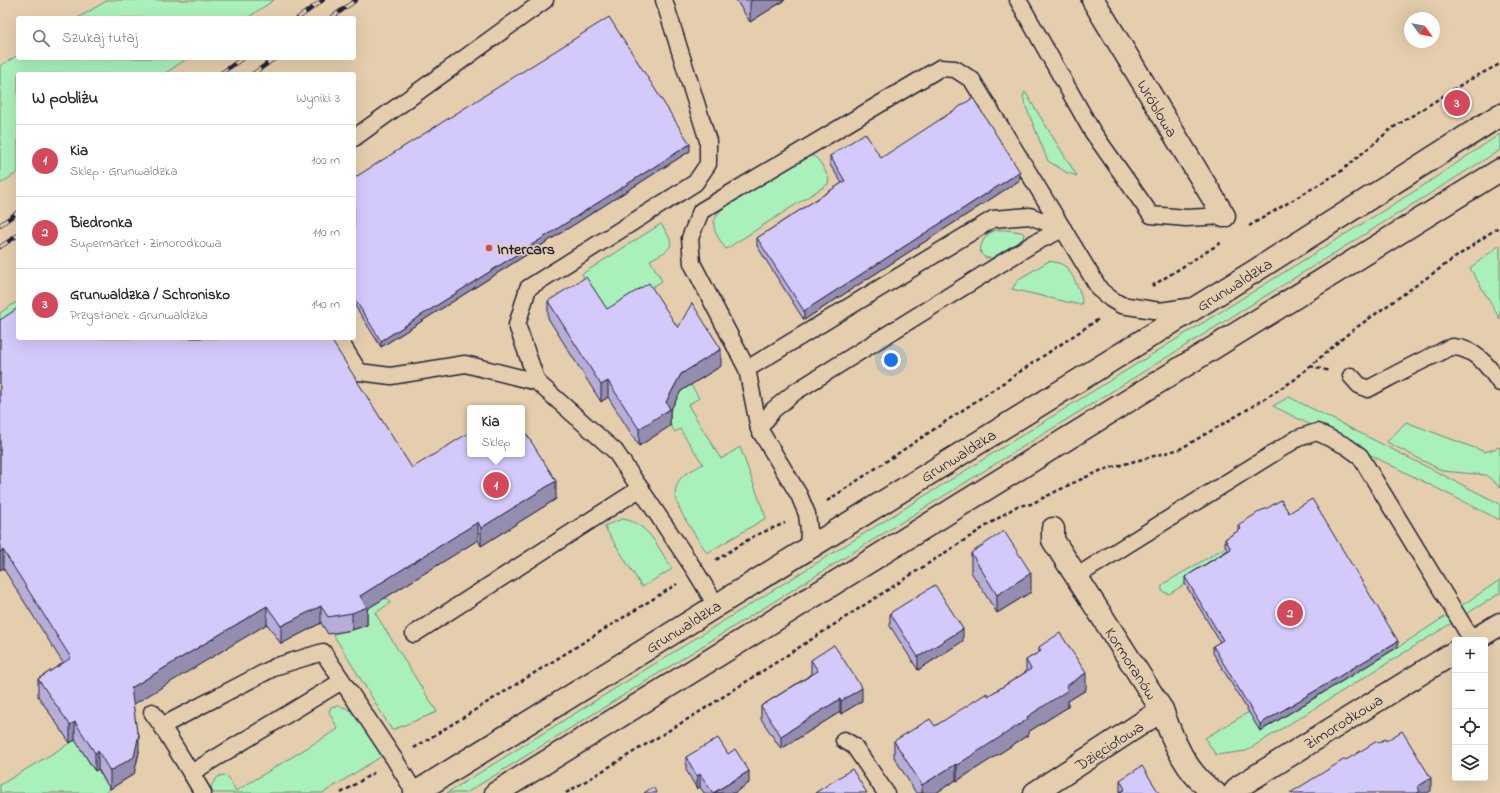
<!DOCTYPE html>
<html lang="pl">
<head>
<meta charset="utf-8">
<style>
	:root { --surface:#fff; --page:#f2f2f3; --text:#2b2b33; --muted:#7c7c81; --line:#e1e1e2; --accent:#d1495b }
	body { margin:0; font-family:"Indie Flower",sans-serif; background:var(--page); color:var(--text) }
	.controls { position:absolute; right:12px; bottom:12px; display:grid; overflow:hidden; border-radius:4px; box-shadow:0 4px 16px #0002 }
	.controls button { width:36px; height:36px; display:grid; place-items:center; padding:0; border:0; border-bottom:1px solid var(--line); background:var(--surface); color:var(--text); font:20px sans-serif }
	.compass { position:absolute; left:1404px; top:12px; width:36px; height:36px; border-radius:50%; background:var(--surface); box-shadow:0 4px 16px #0002; rotate:123deg }
	.you { position:absolute; left:891px; top:360px; width:14px; height:14px; margin:-10px; border:3px solid #fff; border-radius:50%; background:#1a73e8; box-shadow:0 0 0 6px #1a73e833 }
	.badge { display:grid; place-items:center; width:26px; height:26px; border-radius:50%; background:var(--accent); color:#fff; font-size:13px; font-weight:700 }
	.pin { position:absolute; translate:-50% -50%; border:2px solid #fff; box-shadow:0 1px 4px #0006 }
	.popup { position:absolute; left:467px; top:405px; width:58px; height:52px; box-sizing:border-box; display:grid; place-content:center; border-radius:4px; background:var(--surface); filter:drop-shadow(0 1px 3px #0005); font-size:13px; white-space:nowrap; color:var(--muted) }
	.popup b { font-size:15px; color:var(--text) }
	.popup::after { content:''; position:absolute; left:50%; top:100%; margin-left:-8px; border:8px solid transparent; border-top-color:var(--surface) }
	.list { margin:0; padding:0; list-style:none }
	h2 { display:flex; justify-content:space-between; align-items:center; height:52px; margin:0; padding:0 16px; font-size:17px }
	h2 small { font-size:13px; font-weight:400; color:var(--muted) }
	.list li { display:grid; grid-template-columns:26px 1fr auto; gap:12px; align-items:center; box-sizing:border-box; height:72px; padding:0 16px; border-top:1px solid var(--line) }
	.list b { display:block; font-size:15px; white-space:nowrap }
	.list p { margin:0; font-size:13px; white-space:nowrap; color:var(--muted) }
	.list em { font-size:13px; font-style:normal; color:var(--muted) }
	.icon { flex:none; width:22px; height:22px; fill:none; stroke:currentColor; stroke-width:2; stroke-linecap:round; stroke-linejoin:round }
	.map { position:relative; flex:none; width:1500px; height:793px; overflow:hidden }
	.search { position:absolute; background:var(--surface); box-shadow:0 4px 16px #0002; left:16px; top:16px; width:340px; height:44px; display:flex; align-items:center; gap:10px; box-sizing:border-box; padding:0 14px; border-radius:4px; color:var(--muted); font-size:15px }
	.panel { position:absolute; background:var(--surface); box-shadow:0 4px 16px #0002; left:16px; top:72px; width:340px; height:268px; border-radius:4px }
	.map>svg:first-child { display:block }
</style>
</head>
<body>
<div class="map">
<svg width="1500" height="793" viewBox="0 0 1500 793">
	<rect width="100%" height="100%" fill="#e4cead"/>
	<filter id="ink" filterUnits="userSpaceOnUse"><feTurbulence type="fractalNoise" baseFrequency=".025" numOctaves="2"/><feDisplacementMap in="SourceGraphic" scale="8" xChannelSelector="R" yChannelSelector="G"/><feConvolveMatrix kernelMatrix="1 2 1 2 8 2 1 2 1" color-interpolation-filters="sRGB"/></filter>
	<g filter="url(#ink)">
		<!-- green -->
		<g fill="#aaf0bb" stroke="#66897b">
			<path d="M108 0H274L247 18H78Z"/>
			<path d="M18 55V58H188L164 74H18V172L0 184V66Z"/>
			<path d="M1025 92 1077 176 1066 172 1048 161 1025 104 1023 96Z"/>
			<path d="M1500 134V150L466 793H447L1418 189Z"/>
			<path d="M807 155C819 154 824 170 829 179L828 184 726 249C715 233 707 224 723 208Z"/>
			<path d="M661 224C677 247 673 248 650 260L662 281 646 291 673 355 699 398 688 405 721 459 740 447 766 518 707 553C699 540 678 512 676 498 674 492 677 483 681 478 686 472 696 469 703 464L680 429 675 432 645 386 582 274Z"/>
			<path d="M1007 230 1021 232 1024 234 1023 239 992 258C971 259 983 234 994 231 998 229 1003 230 1007 230Z"/>
			<path d="M1500 245V319L1470 268Z"/>
			<path d="M1049 261C1054 262 1061 263 1065 266 1072 273 1083 294 1082 304H1076L1012 289 1019 279Z"/>
			<path d="M18 301V325L0 336V313Z"/>
			<path d="M225 338 390 603 375 613 437 712 392 730 333 634 352 630Z"/>
			<path d="M1289 397 1500 504V520L1273 406Z"/>
			<path d="M1406 422 1485 452 1500 447V487L1486 475 1443 471 1387 442Z"/>
			<path d="M622 519C648 522 659 549 672 569L642 587 604 526Z"/>
			<path d="M1226 547 1231 556 1169 594 1162 591V586L1165 583Z"/>
			<path d="M1500 580V593L1246 751 1216 755 1205 738 1249 712 1261 731 1411 639Z"/>
			<path d="M335 706C340 706 345 707 350 710 361 718 374 744 382 756L323 793H213L211 787C214 781 217 776 223 775L228 777 236 791 338 729 329 712 331 707Z"/>
			<path d="M75 740 94 770 98 769 110 789 105 793H0V785Z"/>
		</g>
		<g fill="none" stroke-linecap="round" stroke-linejoin="round">
			<!-- service casing -->
			<g stroke="#22223b" stroke-width="19">
				<g id="service">
					<path d="M1018 0 1092 131 1151 215 1186 218 1224 216"/>
					<path d="M354 138 545 0"/>
					<path d="M338 338 359 372 391 376 465 364 537 382 615 451 696 572 716 605"/>
					<path d="M747 369 993 219 1030 216 1063 229"/>
					<path d="M1351 376 1359 385 1368 389C1391 377 1415 363 1439 353 1443 351 1449 347 1453 347 1475 348 1489 367 1500 383"/>
					<path d="M537 382 517 325 528 288 695 183 708 164V141L664 0"/>
					<path d="M759 429 747 369 692 263 690 238 701 211 940 68 955 69 972 80 1063 229"/>
					<path d="M808 549 809 530 807 514 799 495 759 429 773 410 795 392 1034 243 1063 229 1100 290 1111 299 1121 305 1160 311 1194 306"/>
					<path d="M1077 576 1298 438 1317 432 1346 446 1360 456 1472 640"/>
					<path d="M414 634 641 488"/>
					<path d="M342 681 191 773 162 726 277 666 323 652 395 760 415 793"/>
					<path d="M152 712 162 726"/>
					<path d="M844 740 854 746 886 793"/>
					<path d="M191 773 203 793"/>
				</g>
			</g>
			<!-- minor casing -->
			<g stroke="#22223b" stroke-width="25">
				<g id="minor">
					<path d="M1093 0 1224 216"/>
					<path d="M1053 529V540L1162 710C1173 741 1187 775 1215 793"/>
					<path d="M1035 793 1162 710"/>
				</g>
			</g>
			<!-- tertiary casing -->
			<g stroke="#22223b" stroke-width="25">
				<g id="tertiary">
					<path d="M1474 640 1500 624"/>
					<path d="M1234 793 1240 786 1455 652"/>
				</g>
			</g>
			<!-- primary casing -->
			<g stroke="#22223b" stroke-width="25">
				<g id="primary">
					<path d="M415 793 1258 269 1500 115"/>
					<path d="M496 793 1500 170"/>
				</g>
			</g>
			<!-- path -->
			<g stroke="#22223b" stroke-width="2.5" stroke-dasharray="4 3" stroke-linecap="butt">
				<path d="M1249 226 1340 172 1391 129 1467 81 1500 64"/>
				<path d="M1152 286 1222 242"/>
				<path d="M1310 366 1330 371"/>
				<path d="M827 501 1100 318"/>
				<path d="M716 560 754 536 785 523"/>
				<path d="M414 748 677 584"/>
				<path d="M341 793 375 772"/>
				<path d="M566 793 701 711 1017 506 1031 504 1075 482 1102 470 1180 449 1245 411 1294 380 1350 332 1500 226"/>
			</g>
			<!-- service -->
			<use href="#service" stroke="#e4cead" stroke-width="16"/>
			<!-- minor -->
			<use href="#minor" stroke="#e4cead" stroke-width="22"/>
			<!-- tertiary -->
			<use href="#tertiary" stroke="#e4cead" stroke-width="22"/>
			<!-- primary -->
			<use href="#primary" stroke="#e4cead" stroke-width="22"/>
			<!-- rail casing -->
			<g stroke="#22223b" stroke-width="4.5">
				<g id="rail">
					<path d="M298 18 323 0"/>
					<path d="M331 18 356 0"/>
					<path d="M220 74 243 58"/>
					<path d="M253 74 275 58"/>
					<path d="M0 225 18 212"/>
					<path d="M0 247 18 235"/>
				</g>
			</g>
			<!-- rail -->
			<use href="#rail" stroke="#e4cead" stroke-width="3" stroke-dasharray="9" stroke-linecap="butt"/>
		</g>
		<!-- wall -->
		<g fill="#b6add8" stroke="#22223b">
			<path d="M736 0H785L750 22Z"/>
			<path d="M690 151 381 347 354 304V178Z"/>
			<path d="M830 156 881 158 1020 180 804 320 757 246V238L842 183 830 165Z"/>
			<path d="M548 301 607 309 678 328 721 366 681 391 670 411V426L639 446 608 397 601 402 548 318Z"/>
			<path d="M0 320 412 468 556 499 481 546 478 540 367 609V625L352 630 328 634 321 623 281 644 267 624 133 704 139 752 134 774 110 789 98 769 95 771 75 740 70 743 38 696V679L63 663 3 568 0 570Z"/>
			<path d="M1264 510 1289 513 1398 647 1260 731 1213 653V646L1220 642 1185 584V577L1228 550 1225 546V539L1238 531V525Z"/>
			<path d="M971 553 1031 592 997 613 971 572Z"/>
			<path d="M890 613 963 641 918 670 890 626Z"/>
			<path d="M1039 647 1086 690 1068 701V707L1028 732V735L957 781 956 780 936 793H916L894 757V741L935 726 988 696 1026 672V660L1039 652Z"/>
			<path d="M811 660 862 701 841 714 840 712 781 749 761 719V706L812 674 811 673Z"/>
			<path d="M728 754 749 783 734 793H704L700 787 697 789 686 770V757Z"/>
			<path d="M1120 780 1159 793 1120 792Z"/>
		</g>
		<!-- shaded-wall -->
		<g fill="#948db0" stroke="#22223b">
			<path d="M753 0H785L750 22V2Z"/>
			<path d="M690 144V151L381 347V341Z"/>
			<path d="M1020 172V180L804 320V311Z"/>
			<path d="M721 349V366L681 391 670 411V426L639 446V429L666 402 681 374Z"/>
			<path d="M608 381V397L601 402V385Z"/>
			<path d="M556 481V499L481 546V528Z"/>
			<path d="M478 522V540L367 609V625L352 630V613L360 596Z"/>
			<path d="M3 550V568L0 570V552Z"/>
			<path d="M1031 573V592L997 613V595Z"/>
			<path d="M267 606V624L131 706V688Z"/>
			<path d="M321 606V623L281 644V626Z"/>
			<path d="M963 629V641L918 670V657Z"/>
			<path d="M1398 641V647L1260 731V724Z"/>
			<path d="M1086 673V690L1068 701V707L1028 732V735L957 781V765L1027 717 1066 686Z"/>
			<path d="M862 688V701L841 714V701Z"/>
			<path d="M840 699V712L781 749V736Z"/>
			<path d="M75 722V740L70 743V725Z"/>
			<path d="M139 734V752L134 774 110 789V771Z"/>
			<path d="M98 751V769L95 771V753Z"/>
			<path d="M956 764V780L936 793H922V785Z"/>
			<path d="M749 771V783L734 793H714Z"/>
			<path d="M700 774V787L697 789V776Z"/>
			<path d="M1431 778V791L1427 793H1417V787Z"/>
		</g>
		<!-- building -->
		<g fill="#d4c9fb" stroke="#22223b">
			<path d="M609 17 690 144 381 341 354 298V178Z"/>
			<path d="M973 98 1020 172 804 311 757 238 845 181 830 156 865 133 881 158Z"/>
			<path d="M586 277 607 309 649 283 678 328 692 303 721 349 681 374 666 402 670 409 639 429 608 381 601 385 548 301Z"/>
			<path d="M18 308V338H330L412 468 470 432V454H522V427L556 481 481 528 478 522 360 596 367 607 352 613 328 617 321 606 281 626 267 606 131 688 137 732 139 734 134 757 110 771 98 751 95 753 75 722 70 725 38 679 71 658 3 550 0 552V320Z"/>
			<path d="M1312 499 1398 641 1260 724 1213 646 1223 640 1185 577 1231 549 1225 539 1241 529 1238 525 1264 509V510L1281 500 1289 513Z"/>
			<path d="M1004 531 1031 573 997 595 971 553Z"/>
			<path d="M935 585 963 629 918 657 890 613Z"/>
			<path d="M1060 633 1086 673 1066 686 1068 690 1027 717 1028 719 957 765 956 764 922 785 894 741 930 719 935 726 987 693 988 696 1031 669 1026 660 1041 651 1039 647Z"/>
			<path d="M834 645 862 688 841 701 840 699 781 736 761 706 818 671 811 660Z"/>
			<path d="M1402 731 1431 778 1417 787 1420 791 1417 793H1290L1345 759 1346 760 1377 741 1378 743 1385 739 1386 741Z"/>
			<path d="M718 738 728 754 735 749 749 771 713 793 700 774 697 776 686 757Z"/>
			<path d="M1142 766 1159 793H1119L1125 789 1120 780Z"/>
			<path d="M852 769 867 793H815Z"/>
			<path d="M653 787 657 793H644Z"/>
		</g>
	</g>
	<!-- markers -->
	<circle fill="#d1495b" stroke="#e4cead" stroke-width="1.5" cx="489" cy="248" r="4"/>
	<g text-anchor="middle" stroke-width="3" stroke-linejoin="round" paint-order="stroke">
		<!-- street labels -->
		<g font-size="16" fill="#22223b" stroke="#e4cead">
			<text transform="translate(1158 108) rotate(59)" y="6">Wróblowa</text>
			<text transform="translate(1234 284) rotate(-32)" y="6">Grunwaldzka</text>
			<text transform="translate(958 455) rotate(-32)" y="6">Grunwaldzka</text>
			<text transform="translate(683 626) rotate(-32)" y="6">Grunwaldzka</text>
			<text transform="translate(1132 663) rotate(57)" y="6">Kormoranów</text>
			<text transform="translate(1343 721) rotate(-32)" y="6">Zimorodkowa</text>
			<text transform="translate(1109 745) rotate(-33)" y="6">Dzięciołowa</text>
		</g>
		<!-- poi labels -->
		<g font-size="16" font-weight="bold" fill="#22223b" stroke="#e4cead" text-anchor="start">
			<text x="497" y="254">Intercars</text>
		</g>
	</g>
</svg>
<div class="controls">
<button>+</button>
<button>−</button>
<button><svg class="icon" aria-label="locate" viewBox="0 0 24 24"><circle cx="12" cy="12" r="6"/><path d="M12 2v4M12 18v4M2 12h4M18 12h4"/></svg></button>
<button><svg class="icon" aria-label="layers" viewBox="0 0 24 24"><path d="M12 4l9 5-9 5-9-5zM3 14l9 5 9-5"/></svg></button>
</div>
<svg class="compass" viewBox="-18 -18 36 36"><path d="M0-13l5 13h-10z" fill="#e53935"/><path d="M0 13l5-13h-10z" fill="#7c7c81"/></svg>
<div class="you"></div>
<div class="pin badge" style="left:496px;top:485px">1</div>
<div class="popup"><b>Kia</b>Sklep</div>
<div class="pin badge" style="left:1290px;top:613px">2</div>
<div class="pin badge" style="left:1457px;top:103px">3</div>
<div class="search"><svg class="icon" aria-label="search" viewBox="0 0 24 24"><circle cx="10" cy="10" r="6"/><path d="M15 15l6 6"/></svg>Szukaj tutaj</div>
<section class="panel">
<h2>W pobliżu<small>Wyniki: 3</small></h2>
<ul class="list">
<li><span class="badge">1</span><div><b>Kia</b><p>Sklep · Grunwaldzka</p></div><em>100 m</em></li>
<li><span class="badge">2</span><div><b>Biedronka</b><p>Supermarket · Zimorodkowa</p></div><em>110 m</em></li>
<li><span class="badge">3</span><div><b>Grunwaldzka / Schronisko</b><p>Przystanek · Grunwaldzka</p></div><em>140 m</em></li>
</ul>
</section>
</div>
</body>
</html>
